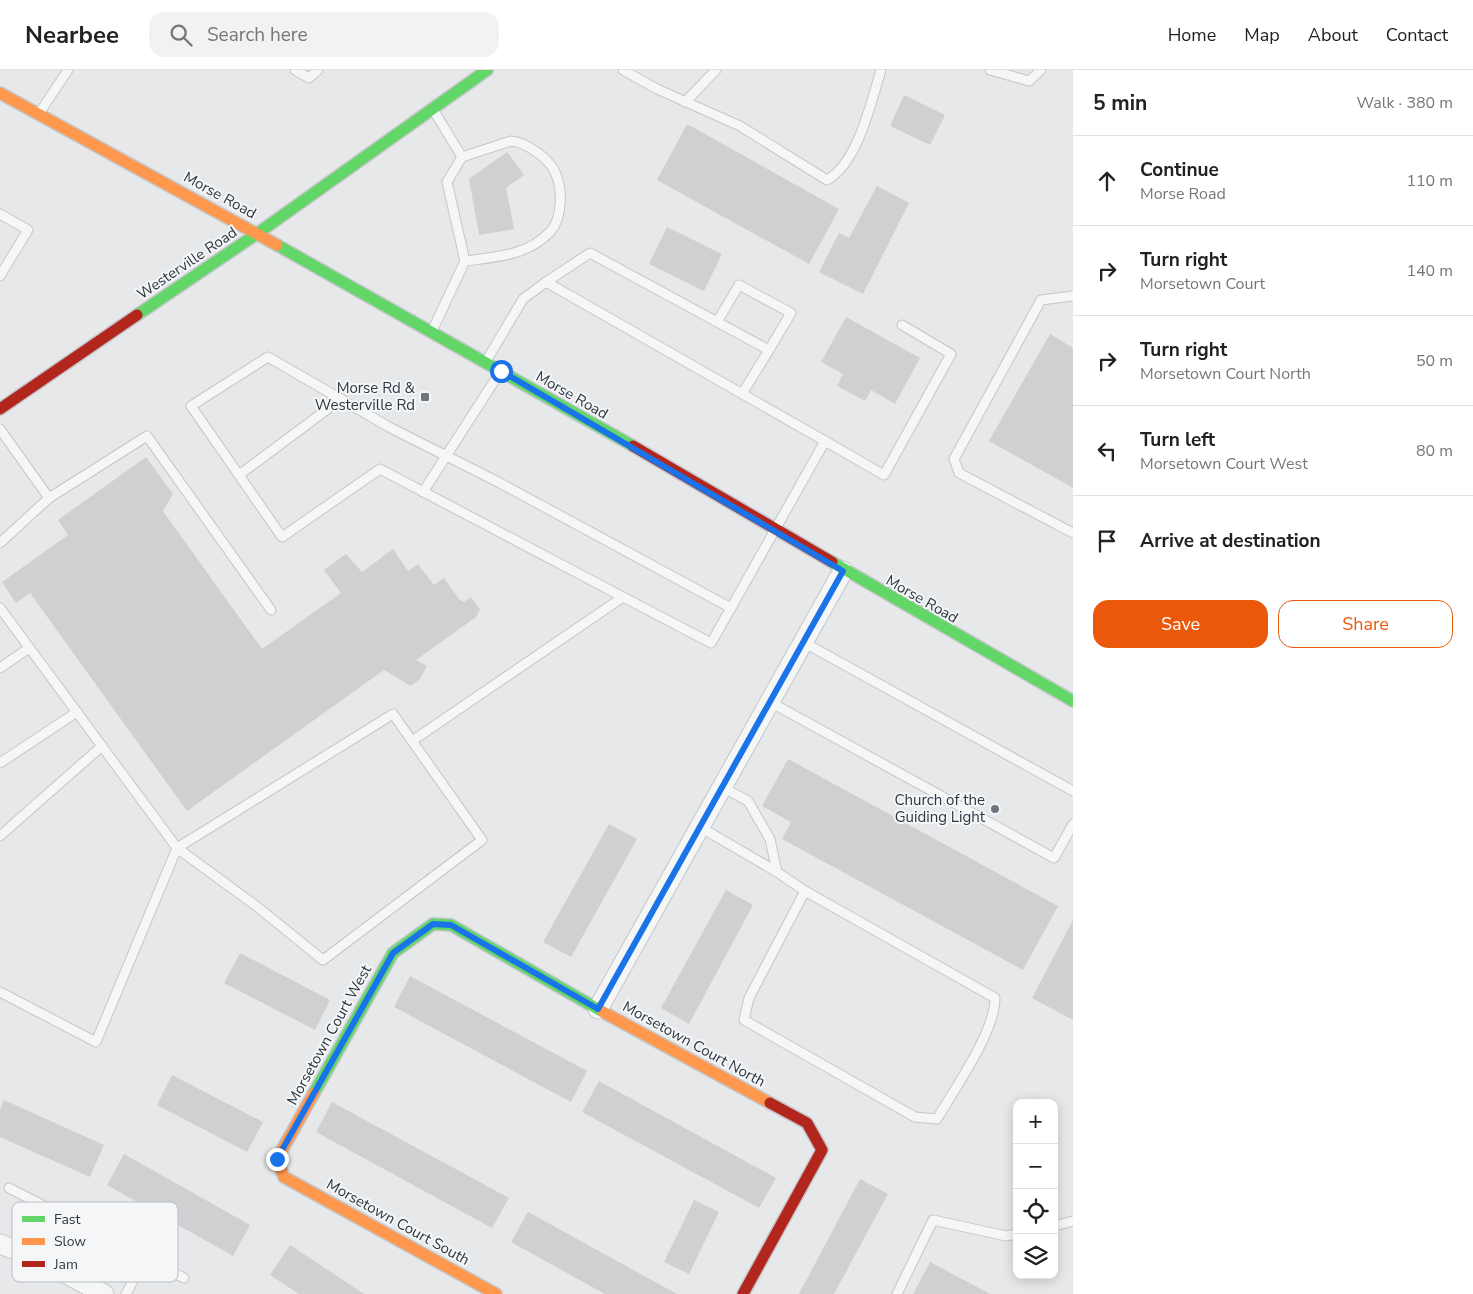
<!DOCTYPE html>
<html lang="en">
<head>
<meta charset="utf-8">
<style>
	:root { --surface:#fff; --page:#f2f2f2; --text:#222; --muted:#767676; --line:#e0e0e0; --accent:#ea580c }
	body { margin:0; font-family:"Nunito Sans",sans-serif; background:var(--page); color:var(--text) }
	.controls { position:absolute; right:15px; bottom:15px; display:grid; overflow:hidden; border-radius:10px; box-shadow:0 2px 12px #0003 }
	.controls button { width:45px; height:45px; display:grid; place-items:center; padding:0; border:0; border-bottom:1px solid var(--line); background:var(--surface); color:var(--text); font:25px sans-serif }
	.stop { position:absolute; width:15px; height:15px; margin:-11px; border:4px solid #1a73e8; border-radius:50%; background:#fff }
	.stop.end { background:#1a73e8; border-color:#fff; box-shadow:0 1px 5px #0008 }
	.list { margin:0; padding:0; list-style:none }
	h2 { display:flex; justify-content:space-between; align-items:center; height:65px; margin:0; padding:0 20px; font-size:21px }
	h2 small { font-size:16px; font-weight:400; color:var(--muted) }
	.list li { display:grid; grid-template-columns:32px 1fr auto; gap:15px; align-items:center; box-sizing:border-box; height:90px; padding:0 20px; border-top:1px solid var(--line) }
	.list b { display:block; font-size:19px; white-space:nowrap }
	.list p { margin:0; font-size:16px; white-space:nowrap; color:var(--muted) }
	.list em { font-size:16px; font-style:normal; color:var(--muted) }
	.actions { display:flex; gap:10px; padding:15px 20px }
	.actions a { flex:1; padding:11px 0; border:1px solid var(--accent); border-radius:15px; text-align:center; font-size:18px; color:var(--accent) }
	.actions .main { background:var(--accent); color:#fff }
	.icon { flex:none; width:28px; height:28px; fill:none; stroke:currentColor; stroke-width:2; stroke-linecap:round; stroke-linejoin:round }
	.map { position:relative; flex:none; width:1073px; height:1224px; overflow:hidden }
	header { display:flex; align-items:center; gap:30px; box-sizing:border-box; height:70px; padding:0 25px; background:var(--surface); border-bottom:1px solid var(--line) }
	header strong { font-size:24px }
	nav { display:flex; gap:28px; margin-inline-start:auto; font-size:18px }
	.search { width:350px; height:45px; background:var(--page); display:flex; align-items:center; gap:12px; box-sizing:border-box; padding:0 18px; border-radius:15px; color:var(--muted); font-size:19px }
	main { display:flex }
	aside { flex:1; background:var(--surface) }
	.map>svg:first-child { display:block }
</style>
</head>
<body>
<header>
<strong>Nearbee</strong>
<div class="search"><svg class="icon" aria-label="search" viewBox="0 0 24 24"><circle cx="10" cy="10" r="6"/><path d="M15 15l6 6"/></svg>Search here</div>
<nav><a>Home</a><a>Map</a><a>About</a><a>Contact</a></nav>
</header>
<main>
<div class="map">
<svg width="1073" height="1224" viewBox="0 0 1073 1224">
	<rect width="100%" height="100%" fill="#e6e8ea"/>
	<!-- building -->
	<g fill="#ced0d2">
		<path d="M904 25 945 45 930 75 890 56Z"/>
		<path d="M687 54 839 139 809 194 657 110Z"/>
		<path d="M507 82 524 105 506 118 514 159 479 165 469 109Z"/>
		<path d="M877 116 909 133 863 224 819 202 839 163 849 168Z"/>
		<path d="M667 157 722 184 704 221 649 194Z"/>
		<path d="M846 247 920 288 895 334 871 320 865 331 837 316 843 304 821 292Z"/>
		<path d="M1050 264 1073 278V418L989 371Z"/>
		<path d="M146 387 173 424 163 441 262 579 341 523 324 500 346 484 362 502 393 479 408 501 418 494 434 515 444 508 459 529 464 532 471 527 480 539 476 547 416 590 427 596 420 609 411 616 384 600 187 741 30 523 16 533 2 512 68 465 58 450Z"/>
		<path d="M788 689 1058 836 1023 900 782 769 791 752 762 736Z"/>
		<path d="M609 754 637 769 571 887 543 872Z"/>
		<path d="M726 820 753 835 689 954 661 938Z"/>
		<path d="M1073 850V950L1032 928Z"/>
		<path d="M240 883 330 930 315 960 224 913Z"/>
		<path d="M410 906 587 1001 571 1032 394 937Z"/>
		<path d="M172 1005 263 1052 247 1082 157 1035Z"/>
		<path d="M599 1011 776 1108 759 1138 582 1042Z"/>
		<path d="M4 1030 104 1075 90 1107 0 1067V1040Z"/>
		<path d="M332 1032 509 1128 492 1158 316 1062Z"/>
		<path d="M124 1084 250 1155 233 1186 107 1115Z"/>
		<path d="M860 1109 888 1124 834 1224H799Z"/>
		<path d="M694 1130 719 1142 689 1204 664 1192Z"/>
		<path d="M528 1142 677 1224H605L511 1172Z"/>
		<path d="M290 1175 364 1224H299L270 1205Z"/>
		<path d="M930 1192 990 1224H913Z"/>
	</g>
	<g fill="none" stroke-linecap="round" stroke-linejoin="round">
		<!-- lane casing -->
		<g stroke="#c4c6c8" stroke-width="11">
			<g id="lane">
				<path d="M295 0 309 8 318 0"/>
				<path d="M623 0 657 19 740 56 827 110C858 93 871 32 881 0"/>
				<path d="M990 0 1029 11 1041 0"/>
				<path d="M685 32 716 0"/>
				<path d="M40 42 68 0"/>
				<path d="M462 87 511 71C525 72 547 87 554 100 563 117 563 148 550 162 527 186 495 187 465 191"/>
				<path d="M0 144 28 160 0 206"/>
				<path d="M1073 226 1041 230 954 389 959 403 1073 463"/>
				<path d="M433 259 465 191 447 112 462 87 434 41"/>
				<path d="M488 288 523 229 546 212"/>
				<path d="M742 324 769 280"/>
				<path d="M0 359 49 428"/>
				<path d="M825 371 884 405 951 284 902 255"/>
				<path d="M239 405 341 329"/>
				<path d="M423 422 500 302"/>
				<path d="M0 473 49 428 147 366 271 540"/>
				<path d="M623 527 711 573 731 538"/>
				<path d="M0 538 177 778 255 835 323 890 482 770 393 644 177 778 96 972 0 922"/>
				<path d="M803 572 1073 721"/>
				<path d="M0 598 29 578"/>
				<path d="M770 632 1054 788 1073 754"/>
				<path d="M412 671 623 527 380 399 282 467 191 336 268 287 389 357 500 413 731 538 825 371 546 212 590 183 769 280 791 243 739 215 717 252"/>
				<path d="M0 693 77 642"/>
				<path d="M722 717 748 731 770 769 777 802 805 821 995 928C995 962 955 1018 937 1049L915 1047 744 950 749 928 805 821"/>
				<path d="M700 757 777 802"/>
				<path d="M0 766 102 676"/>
				<path d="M9 1118 184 1208"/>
				<path d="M1054 1156 1073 1151"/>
				<path d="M126 1224 146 1187"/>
				<path d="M897 1224 933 1150 1006 1166 1017 1164"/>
			</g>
		</g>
		<!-- street casing -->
		<g stroke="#c4c6c8" stroke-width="21">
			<g id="street">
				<path d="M598 939 843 501"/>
				<path d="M0 1174 35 1187 104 1224"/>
			</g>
		</g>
		<!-- fast casing -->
		<g stroke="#c4c6c8" stroke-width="14">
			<g id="fast">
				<path d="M277 175 633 376"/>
				<path d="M137 245 258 163 487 0"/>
				<path d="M832 492 1073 631"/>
				<path d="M314 1023 393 883 433 854 451 855 603 942"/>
			</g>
		</g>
		<!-- slow casing -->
		<g stroke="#c4c6c8" stroke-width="14">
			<g id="slow">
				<path d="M0 23 277 175"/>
				<path d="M603 942 770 1033"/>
				<path d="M314 1023 277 1089 284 1107 496 1224"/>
			</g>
		</g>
		<!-- jam casing -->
		<g stroke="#c4c6c8" stroke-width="14">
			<g id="jam">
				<path d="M0 339 137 245"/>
				<path d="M633 376 832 492"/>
				<path d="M743 1224 822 1080 807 1053 770 1033"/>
			</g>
		</g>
		<!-- lane -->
		<use href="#lane" stroke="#f5f6f6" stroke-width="9"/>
		<!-- street -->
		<use href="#street" stroke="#f5f6f6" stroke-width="19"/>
		<!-- fast -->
		<use href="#fast" stroke="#63d668" stroke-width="11"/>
		<!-- slow -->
		<use href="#slow" stroke="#ff974d" stroke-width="11"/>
		<!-- jam -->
		<use href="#jam" stroke="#b3261e" stroke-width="11"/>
	</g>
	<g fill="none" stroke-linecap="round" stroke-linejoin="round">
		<!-- route -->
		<path stroke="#1a73e8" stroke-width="6" d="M277 1089 393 883 433 854 451 855 598 939 843 501 501 301"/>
	</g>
	<!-- markers -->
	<g fill="#6e747d" stroke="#f4f6f8" stroke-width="2">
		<rect x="420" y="322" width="10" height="10" rx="2.5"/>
		<circle cx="995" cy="739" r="5"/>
	</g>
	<g text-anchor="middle" stroke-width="4" stroke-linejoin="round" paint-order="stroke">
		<!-- street labels -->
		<g font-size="15" fill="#2e3642" stroke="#f4f6f8">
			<text transform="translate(220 125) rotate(29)" y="5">Morse Road</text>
			<text transform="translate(187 193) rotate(-34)" y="5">Westerville Road</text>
			<text transform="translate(572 325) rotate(30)" y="5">Morse Road</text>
			<text transform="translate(922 529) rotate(30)" y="5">Morse Road</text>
			<text transform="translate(329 965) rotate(-61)" y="5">Morsetown Court West</text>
			<text transform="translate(694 974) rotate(29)" y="5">Morsetown Court North</text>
			<text transform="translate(398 1152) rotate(29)" y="5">Morsetown Court South</text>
		</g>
		<!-- poi labels -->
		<g font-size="15" fill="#2e3642" stroke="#f4f6f8" text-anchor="end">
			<text x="415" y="323">Morse Rd &amp;<tspan x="415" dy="17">Westerville Rd</tspan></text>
			<text x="985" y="735">Church of the<tspan x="985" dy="17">Guiding Light</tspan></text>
		</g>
	</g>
	<!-- legend -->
	<rect x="12" y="1132" width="166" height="80" rx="8" fill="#f4f6f8" stroke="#b9bcc1" stroke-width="1"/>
	<rect x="22" y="1146" width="23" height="6" fill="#63d668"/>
	<rect x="22" y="1168" width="23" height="7" fill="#ff974d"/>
	<rect x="22" y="1191" width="23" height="6" fill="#b3261e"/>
	<g font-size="14" fill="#2e3642">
		<text x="54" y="1154">Fast</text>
		<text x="54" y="1176">Slow</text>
		<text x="54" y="1199">Jam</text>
	</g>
</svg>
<div class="controls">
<button>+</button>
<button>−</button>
<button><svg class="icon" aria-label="locate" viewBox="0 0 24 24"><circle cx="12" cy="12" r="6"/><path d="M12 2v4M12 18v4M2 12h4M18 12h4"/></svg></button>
<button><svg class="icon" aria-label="layers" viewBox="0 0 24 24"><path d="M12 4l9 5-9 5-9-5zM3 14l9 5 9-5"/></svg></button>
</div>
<div class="stop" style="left:501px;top:301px"></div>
<div class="stop end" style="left:277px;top:1089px"></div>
</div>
<aside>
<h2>5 min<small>Walk · 380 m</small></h2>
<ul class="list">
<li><svg class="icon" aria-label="ahead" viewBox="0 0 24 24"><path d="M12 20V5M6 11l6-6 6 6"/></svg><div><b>Continue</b><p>Morse Road</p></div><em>110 m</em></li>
<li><svg class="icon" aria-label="right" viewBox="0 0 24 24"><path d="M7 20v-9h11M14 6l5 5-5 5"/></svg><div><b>Turn right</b><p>Morsetown Court</p></div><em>140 m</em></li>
<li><svg class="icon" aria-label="right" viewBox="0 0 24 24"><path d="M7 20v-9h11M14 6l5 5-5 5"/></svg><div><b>Turn right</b><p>Morsetown Court North</p></div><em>50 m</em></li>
<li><svg class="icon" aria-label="left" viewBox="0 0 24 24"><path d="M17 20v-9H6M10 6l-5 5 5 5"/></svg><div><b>Turn left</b><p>Morsetown Court West</p></div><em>80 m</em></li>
<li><svg class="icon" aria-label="arrive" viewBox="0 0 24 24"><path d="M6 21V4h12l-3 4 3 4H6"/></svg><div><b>Arrive at destination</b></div></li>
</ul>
<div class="actions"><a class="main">Save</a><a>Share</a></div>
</aside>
</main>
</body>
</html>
